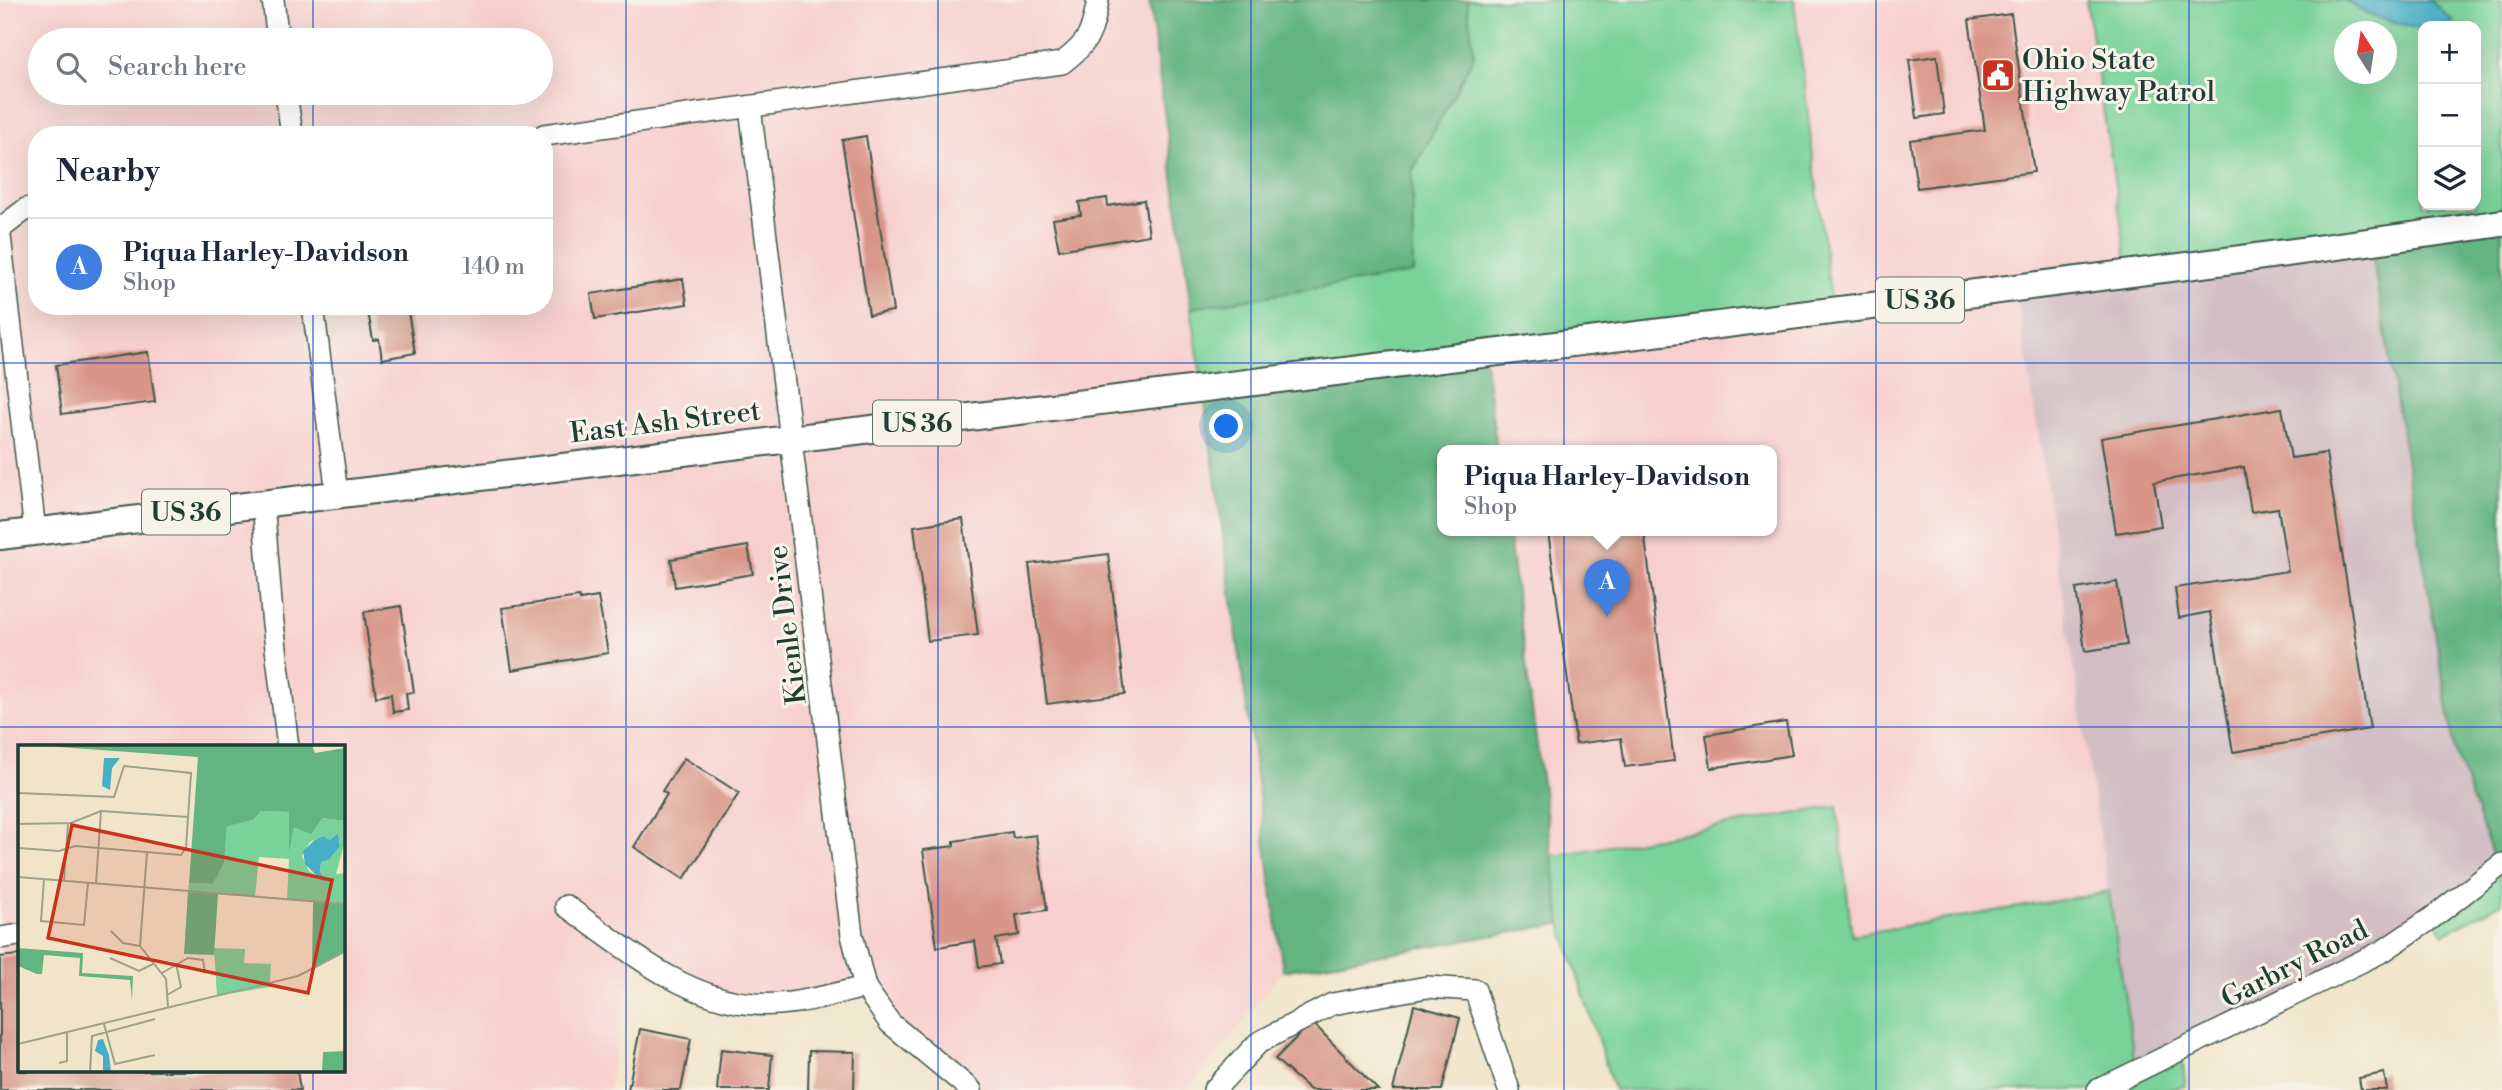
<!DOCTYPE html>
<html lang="en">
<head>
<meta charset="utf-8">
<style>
	:root { --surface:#fff; --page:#f6f6f7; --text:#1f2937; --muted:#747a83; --line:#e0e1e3; --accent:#c8321e }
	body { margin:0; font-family:"Libre Bodoni",serif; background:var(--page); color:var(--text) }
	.controls { position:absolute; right:21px; top:21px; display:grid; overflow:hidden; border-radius:14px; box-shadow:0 7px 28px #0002 }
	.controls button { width:63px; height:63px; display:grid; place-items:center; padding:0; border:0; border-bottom:2px solid var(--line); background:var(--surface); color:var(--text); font:35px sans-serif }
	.compass { position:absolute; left:2334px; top:21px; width:63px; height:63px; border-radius:50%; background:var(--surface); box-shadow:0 7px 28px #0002; rotate:348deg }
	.you { position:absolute; left:1227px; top:427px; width:24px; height:24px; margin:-18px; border:5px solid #fff; border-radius:50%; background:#1a73e8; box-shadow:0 0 0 10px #1a73e833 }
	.badge { display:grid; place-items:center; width:46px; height:46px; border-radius:50%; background:var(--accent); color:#fff; font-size:23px; font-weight:700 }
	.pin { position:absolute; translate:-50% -58px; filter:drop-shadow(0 2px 4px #0008) }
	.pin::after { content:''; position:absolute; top:37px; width:24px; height:21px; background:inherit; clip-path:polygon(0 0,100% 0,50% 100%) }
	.popup { position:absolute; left:1437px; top:445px; width:340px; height:91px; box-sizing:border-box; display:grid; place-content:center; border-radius:14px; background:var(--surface); filter:drop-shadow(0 2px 5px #0005); font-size:23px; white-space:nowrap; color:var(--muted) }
	.popup b { font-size:26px; color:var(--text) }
	.popup::after { content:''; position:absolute; left:50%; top:100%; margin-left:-14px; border:14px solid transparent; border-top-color:var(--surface) }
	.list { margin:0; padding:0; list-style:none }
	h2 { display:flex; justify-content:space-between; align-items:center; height:91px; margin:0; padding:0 28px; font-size:30px }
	h2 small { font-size:23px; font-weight:400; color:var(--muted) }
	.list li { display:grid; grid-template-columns:46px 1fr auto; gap:21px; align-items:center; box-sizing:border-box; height:98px; padding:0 28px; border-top:2px solid var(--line) }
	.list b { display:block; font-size:26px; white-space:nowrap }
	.list p { margin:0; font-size:23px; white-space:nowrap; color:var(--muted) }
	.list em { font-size:23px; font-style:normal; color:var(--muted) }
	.icon { flex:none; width:38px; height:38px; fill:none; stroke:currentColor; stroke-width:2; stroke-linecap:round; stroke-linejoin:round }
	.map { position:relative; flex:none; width:2502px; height:1090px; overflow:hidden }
	.search { position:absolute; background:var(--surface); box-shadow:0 7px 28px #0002; left:28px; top:28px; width:525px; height:77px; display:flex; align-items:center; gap:18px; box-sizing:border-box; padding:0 24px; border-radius:38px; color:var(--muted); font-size:26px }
	.panel { position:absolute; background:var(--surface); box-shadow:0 7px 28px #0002; left:28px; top:126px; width:525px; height:189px; border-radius:28px }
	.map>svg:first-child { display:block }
</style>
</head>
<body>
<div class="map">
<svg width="2502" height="1090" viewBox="0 0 2502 1090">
	<rect width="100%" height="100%" fill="#f7f3e8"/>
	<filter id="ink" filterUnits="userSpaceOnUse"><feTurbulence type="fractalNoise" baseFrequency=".0143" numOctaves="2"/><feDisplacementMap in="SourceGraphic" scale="14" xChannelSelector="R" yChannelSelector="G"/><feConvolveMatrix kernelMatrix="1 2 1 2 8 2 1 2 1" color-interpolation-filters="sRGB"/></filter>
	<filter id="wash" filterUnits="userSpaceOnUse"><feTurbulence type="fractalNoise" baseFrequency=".00686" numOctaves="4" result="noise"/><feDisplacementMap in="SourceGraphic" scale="28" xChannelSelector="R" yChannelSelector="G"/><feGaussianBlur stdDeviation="1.57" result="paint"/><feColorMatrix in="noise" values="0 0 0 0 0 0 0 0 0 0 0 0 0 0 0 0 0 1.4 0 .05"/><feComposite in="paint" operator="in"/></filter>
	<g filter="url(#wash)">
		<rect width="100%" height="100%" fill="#f1e4c9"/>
		<!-- built -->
		<g fill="#f7d0ce" fill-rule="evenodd">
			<path d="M0 0H1149L1283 971 1188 1090H971L865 987 753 1004 634 954 608 1090H0ZM40 40H541V93H40ZM37 135H544V306H37ZM19 747H343V1071H19Z"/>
			<path d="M1794 0H2086L2129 274 2016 289 2109 892 1852 935 1836 806 1552 856 1508 531H1772V451H1497L1484 355 1832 311Z"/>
		</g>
		<!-- industrial -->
		<path fill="#d2bec4" d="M2370 242 2455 752 2497 868 2432 918 2136 1072 2016 289Z"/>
		<!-- green -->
		<g fill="#78d299" stroke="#4c8866" stroke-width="2" fill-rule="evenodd">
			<path d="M1467 0H1794L1832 311 1203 390 1191 308 1413 273 1412 172 1474 56Z"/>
			<path d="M2086 0H2343L2375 17 2419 29 2423 28V205H2476V26H2432L2453 22 2429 0H2502V223L2129 274ZM2344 32H2386V74H2344Z"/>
			<path d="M1837 806 1852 935 2109 892 2136 1071 2181 1050 2186 1086 2166 1090H1614L1561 924 1552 856Z"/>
			<path d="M2497 868 2502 889V903L2444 934 2432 918Z"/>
		</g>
		<!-- forest -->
		<g fill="#62b481" stroke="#40785a" stroke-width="2">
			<path d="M1149 0H1467L1474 56 1412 172 1413 273 1191 308Z"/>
			<path d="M2502 223V864L2497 868 2455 752 2370 242Z"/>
			<path d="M1484 355 1497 451H1442V531H1508L1561 924 1283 971 1203 390Z"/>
		</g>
		<!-- water -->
		<path fill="#47aec6" stroke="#33767d" stroke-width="2" d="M2343 0H2429L2454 22 2419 29 2375 17Z"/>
		<g id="blocks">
			<!-- building -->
			<g fill="#d89689">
				<path d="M2011 14 2034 172 1917 188 1910 140 1985 130 1969 20Z"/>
				<path d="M1937 56 1944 114 1917 118 1909 60Z"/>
				<path d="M866 136 893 311 869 315 842 140Z"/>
				<path d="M1107 198 1108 206 1144 200 1149 235 1059 250 1053 219 1081 215 1079 202Z"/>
				<path d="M683 279 687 304 595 319 591 294Z"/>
				<path d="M367 306H407L415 353 382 359 379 339 373 340Z"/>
				<path d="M148 352 155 402 62 414 56 365Z"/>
				<path d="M2282 408 2291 458 2326 453 2370 729 2233 752 2210 612 2179 618 2175 588 2288 571 2278 508 2251 512 2244 467 2154 482 2161 526 2116 533 2101 438Z"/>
				<path d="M963 519 978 635 928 641 914 526Z"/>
				<path d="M1548 531H1644L1674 761 1625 767 1621 738 1576 744Z"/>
				<path d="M748 546 753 574 675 587 671 559Z"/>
				<path d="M1108 554 1125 694 1047 704 1029 564Z"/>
				<path d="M2117 582 2127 645 2085 651 2076 589Z"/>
				<path d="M579 597 580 600 598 597 608 653 512 670 502 608Z"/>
				<path d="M401 606 414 692 406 693 408 710 393 712 391 694 376 697 364 612Z"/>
				<path d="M1786 722 1792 755 1711 768 1706 735Z"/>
				<path d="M684 758 739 793 684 879 634 847 667 794 662 791Z"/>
				<path d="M1012 832 1013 838 1036 835 1047 910 1016 915 1019 935 996 939 1000 964 979 967 975 941 937 947 923 850 954 846V841Z"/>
				<path d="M19 955V1071H297L300 1090H0V957Z"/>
				<path d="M1414 1005 1460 1018 1442 1090H1393Z"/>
				<path d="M1312 1022 1378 1090H1310L1275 1059Z"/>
				<path d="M640 1029 691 1039 681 1090H628Z"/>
				<path d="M721 1049 772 1055 769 1090H717Z"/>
				<path d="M809 1051 855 1052 854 1090H808Z"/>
				<path d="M2384 1073 2387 1090H2361L2359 1078Z"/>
			</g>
		</g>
	</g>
	<g filter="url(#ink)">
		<use href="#blocks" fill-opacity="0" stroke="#3e564a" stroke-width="2"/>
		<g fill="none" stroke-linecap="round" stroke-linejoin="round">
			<!-- minor casing -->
			<g stroke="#3e564a" stroke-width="24">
				<g id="minor">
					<path d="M273 0 278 40"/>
					<path d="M286 93 292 135"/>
					<path d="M750 107 852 935 865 987 890 1023 971 1090"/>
					<path d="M544 135 1062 63C1090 42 1092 33 1098 0"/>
					<path d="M0 229 26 209 37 206"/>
					<path d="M0 236 35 531"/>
					<path d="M313 306 337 494"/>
					<path d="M263 502 272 615 288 747"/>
					<path d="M566 906C621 945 684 1000 754 1004 791 1007 829 995 865 987"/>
					<path d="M0 938 19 935"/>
					<path d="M1214 1090 1258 1043 1332 1004 1427 987 1475 990 1509 1090"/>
					<path d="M2098 1090 2383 951 2432 918 2502 864"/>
				</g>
			</g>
			<!-- major casing -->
			<g stroke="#3e564a" stroke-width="30">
				<path id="major" d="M0 536C570 464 1141 398 1711 326 1975 293 2239 261 2502 223"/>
			</g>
			<!-- minor -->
			<use href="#minor" stroke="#fff" stroke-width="21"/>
			<!-- major -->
			<use href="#major" stroke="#fff" stroke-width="26"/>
		</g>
	</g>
	<!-- grid -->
	<path fill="none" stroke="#1d4ed8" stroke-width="2" stroke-opacity="0.55" d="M313 0V40M626 0V1090M938 0V1090M1251 0V1090M1564 0V1090M1876 0V1090M2189 0V1090M313 93V135M313 306V747M0 363H2502M0 727H2502M313 1071V1090"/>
	<!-- icons -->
	<defs>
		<g id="civic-square" transform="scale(1.75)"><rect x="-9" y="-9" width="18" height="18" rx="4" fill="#c8321e" stroke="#f7f3e8"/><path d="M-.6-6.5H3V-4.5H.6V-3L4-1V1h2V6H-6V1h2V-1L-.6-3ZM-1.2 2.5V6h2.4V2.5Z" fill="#fff"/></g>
	</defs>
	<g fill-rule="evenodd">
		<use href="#civic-square" x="1998" y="75"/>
	</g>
	<g text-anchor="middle" stroke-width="6" stroke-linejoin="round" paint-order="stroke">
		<!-- shield labels -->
		<g fill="#f7f3e8" stroke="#60746a" stroke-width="2">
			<rect x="1876" y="277.5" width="88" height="45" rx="5"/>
			<rect x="873" y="400.5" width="88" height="45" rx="5"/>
			<rect x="142" y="489.5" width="88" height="45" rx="5"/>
		</g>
		<g font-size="26" font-weight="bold" fill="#1f3d34">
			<text x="1920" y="309">US 36</text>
			<text x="917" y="432">US 36</text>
			<text x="186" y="521">US 36</text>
		</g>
		<!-- poi labels -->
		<g font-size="28" fill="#1f3d34" stroke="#f7f3e8" text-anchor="start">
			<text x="2022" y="69">Ohio State<tspan x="2022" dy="32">Highway Patrol</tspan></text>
		</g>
		<!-- street labels -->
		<g font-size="28" fill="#1f3d34" stroke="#f7f3e8">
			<text transform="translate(665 421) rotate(-7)" y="10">East Ash Street</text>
			<text transform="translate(786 625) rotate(-97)" y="10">Kienle Drive</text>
			<text transform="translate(2294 963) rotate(-27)" y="10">Garbry Road</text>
		</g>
	</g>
	<!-- overview -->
	<g transform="translate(18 745)">
		<rect width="327" height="327" fill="#f1e4c9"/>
		<path d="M243 66 271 67V107L276 82 304 73 327 76V96L318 129 327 128V159L269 155 271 114 241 112 237 152 170 147 171 138 195 139 206 118 209 80 235 75ZM320 88 322 99 315 111 303 117 302 127 308 136 291 126 284 111 292 97 305 91 312 95ZM196 203 227 204 226 218 253 219 252 237 257 241 199 251Z" fill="#78d299" fill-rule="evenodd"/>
		<path d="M13 0H294L297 8 327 3V76L304 73 293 89 276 82 271 108V67L243 66 235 75 209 81 206 118 195 139 171 138 180 12ZM170 147 200 149 196 210 166 209ZM295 157 327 159V206L294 225ZM0 203 65 208 64 228 115 231 114 255 112 235 61 231 62 213 26 210 24 229H19L0 221ZM327 306V327H304L305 307Z" fill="#62b481"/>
		<path d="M86 13H102L94 23 92 45 84 41ZM320 88 322 101 312 114 303 117 302 127 308 136H304L287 119 285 106 297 95 305 91 312 95ZM85 294 91 310 93 327H85V311L77 306 80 295Z" fill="#47aec6"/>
		<path fill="none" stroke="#9da18d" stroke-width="2" d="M0 48 96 52 106 21 173 28 168 103 163 110 57 101 41 106 0 103M0 79 53 78 83 66 170 72M129 107 122 201 148 234 150 262M0 132 328 159M26 134 23 176 66 180 70 138M46 135 50 79M78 138 83 66M93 186 105 198 122 201M92 213 121 226 135 219M144 228 170 213 185 215 187 228M149 250 163 242 158 218M86 279 97 319 137 310M0 299 280 231 328 206M41 318 49 316V288M72 327 74 291 137 274"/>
		<path fill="#c8321e" fill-opacity="0.15" stroke="#c8321e" stroke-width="3.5" d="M54 80 314 135 290 248 30 193Z"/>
		<rect width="327" height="327" fill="none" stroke="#1f3d34" stroke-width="3.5"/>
	</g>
</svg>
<div class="controls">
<button>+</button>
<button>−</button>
<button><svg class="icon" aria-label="layers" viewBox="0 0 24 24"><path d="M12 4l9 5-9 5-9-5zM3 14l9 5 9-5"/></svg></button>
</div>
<svg class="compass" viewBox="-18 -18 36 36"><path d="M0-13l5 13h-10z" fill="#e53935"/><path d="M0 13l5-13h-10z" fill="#747a83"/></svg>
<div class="you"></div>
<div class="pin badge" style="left:1607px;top:617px;background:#3f7fe0">A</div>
<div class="popup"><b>Piqua Harley-Davidson</b>Shop</div>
<div class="search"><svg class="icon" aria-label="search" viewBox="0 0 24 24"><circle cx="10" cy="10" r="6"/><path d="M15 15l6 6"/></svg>Search here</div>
<section class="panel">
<h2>Nearby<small></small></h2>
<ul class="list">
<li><span class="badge" style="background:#3f7fe0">A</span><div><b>Piqua Harley-Davidson</b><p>Shop</p></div><em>140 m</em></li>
</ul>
</section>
</div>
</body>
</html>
